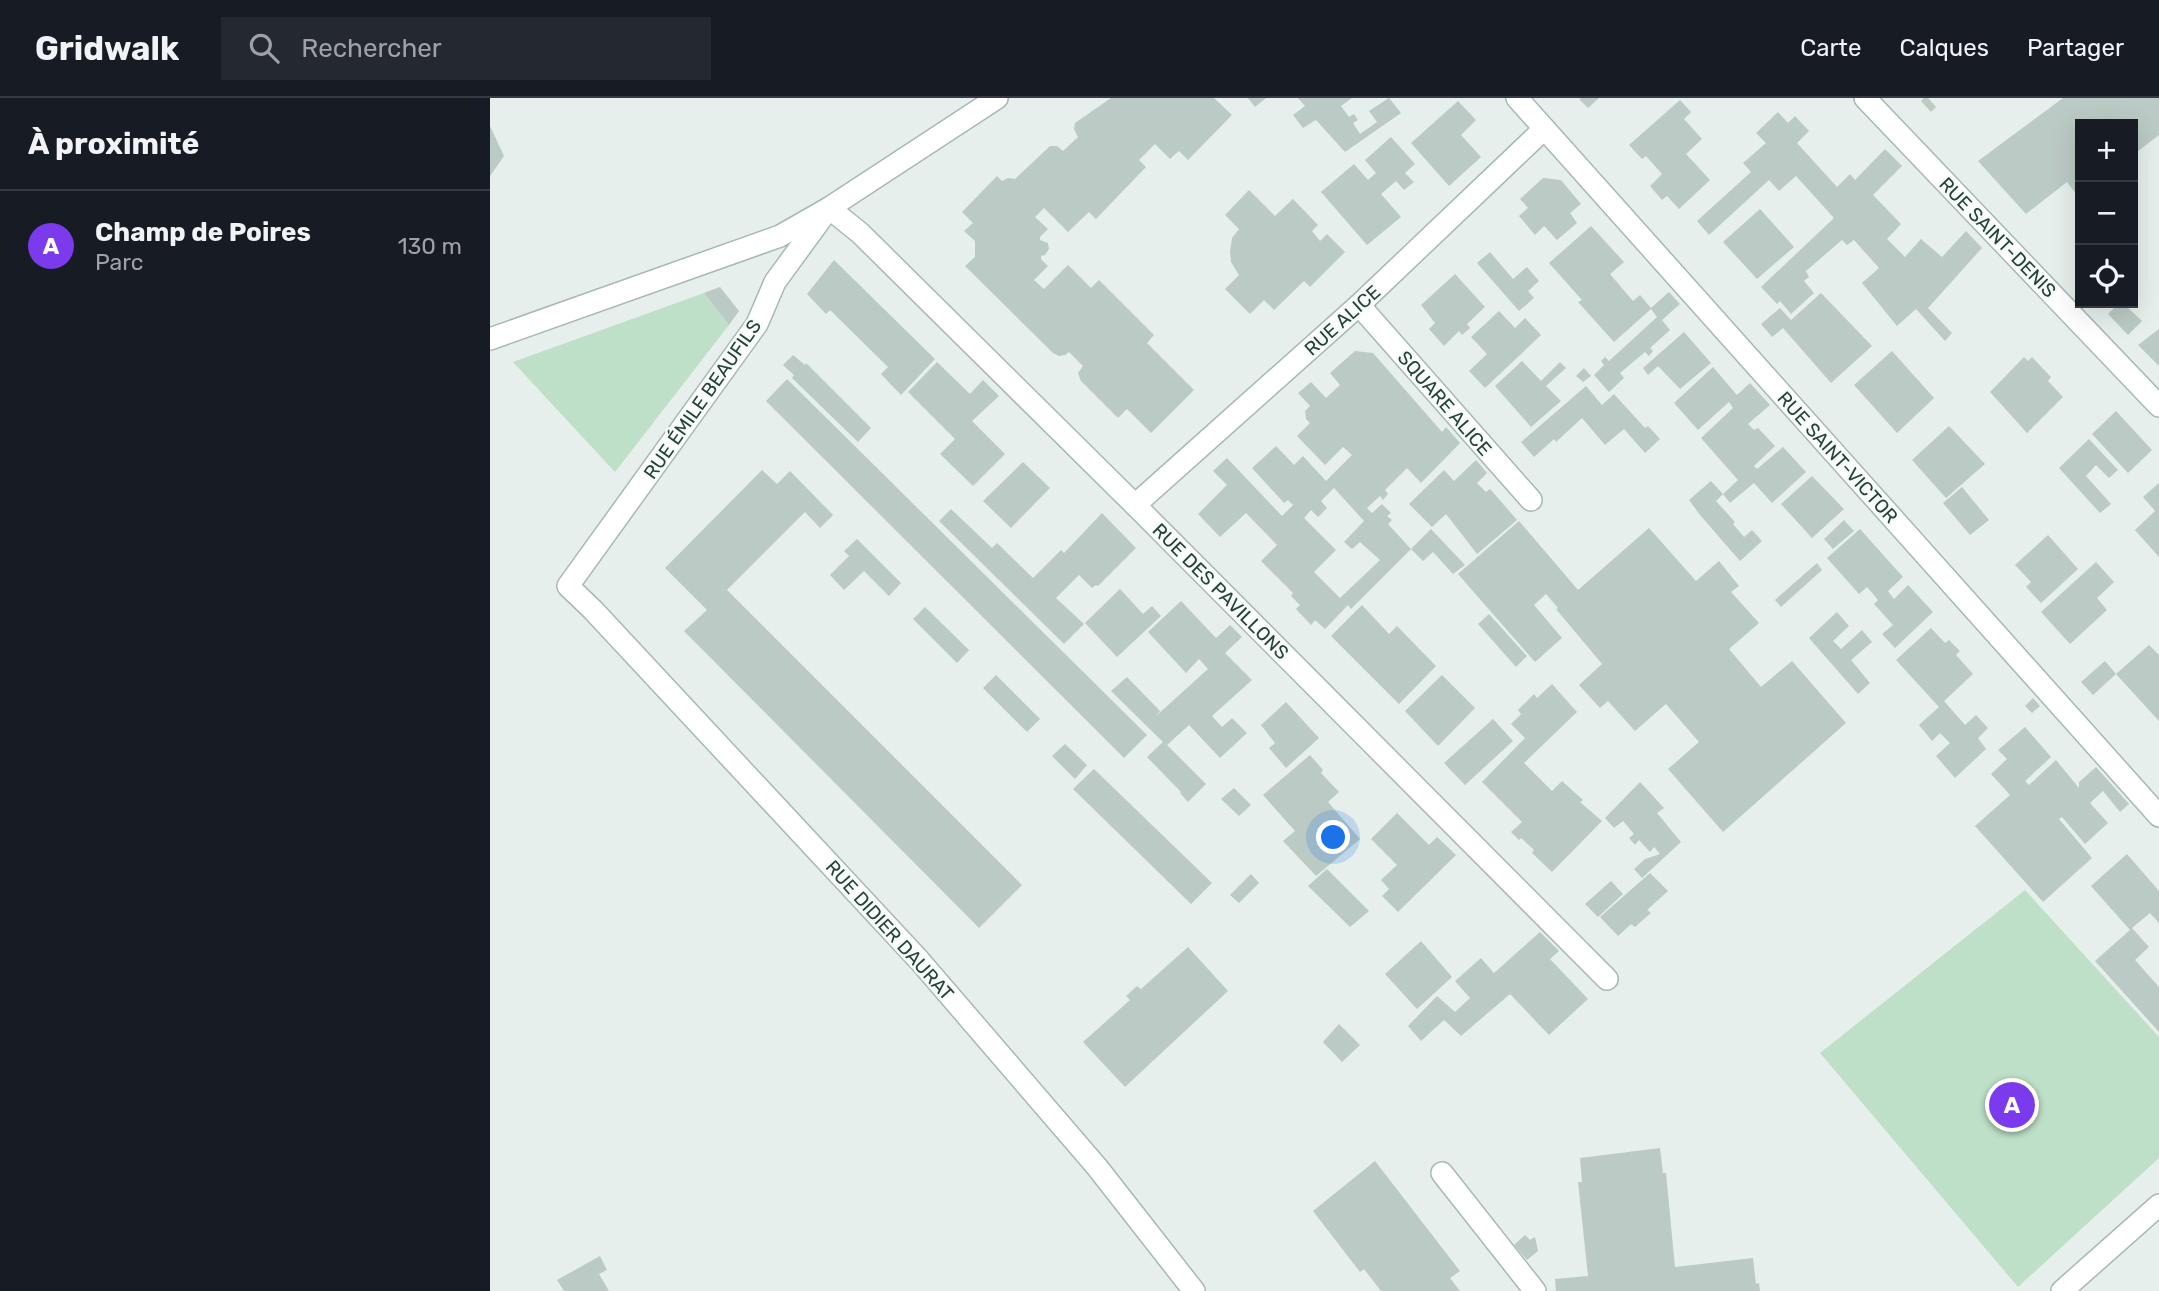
<!DOCTYPE html>
<html lang="fr">
<head>
<meta charset="utf-8">
<style>
	:root { --surface:#171b24; --page:#242831; --text:#f1f3f6; --muted:#9ea1a6; --line:#363941; --accent:#7c3aed }
	body { margin:0; font-family:Rubik,sans-serif; background:var(--page); color:var(--text) }
	.controls { position:absolute; right:21px; top:21px; display:grid; overflow:hidden; border-radius:0px; box-shadow:0 7px 28px #0002 }
	.controls button { width:63px; height:63px; display:grid; place-items:center; padding:0; border:0; border-bottom:2px solid var(--line); background:var(--surface); color:var(--text); font:35px sans-serif }
	.you { position:absolute; left:844px; top:740px; width:24px; height:24px; margin:-18px; border:5px solid #fff; border-radius:50%; background:#1a73e8; box-shadow:0 0 0 10px #1a73e833 }
	.badge { display:grid; place-items:center; width:46px; height:46px; border-radius:50%; background:var(--accent); color:#fff; font-size:23px; font-weight:700 }
	.pin { position:absolute; translate:-50% -50%; border:4px solid #fff; box-shadow:0 2px 7px #0006 }
	.list { margin:0; padding:0; list-style:none }
	h2 { display:flex; justify-content:space-between; align-items:center; height:91px; margin:0; padding:0 28px; font-size:30px }
	h2 small { font-size:23px; font-weight:400; color:var(--muted) }
	.list li { display:grid; grid-template-columns:46px 1fr auto; gap:21px; align-items:center; box-sizing:border-box; height:112px; padding:0 28px; border-top:2px solid var(--line) }
	.list b { display:block; font-size:26px; white-space:nowrap }
	.list p { margin:0; font-size:23px; white-space:nowrap; color:var(--muted) }
	.list em { font-size:23px; font-style:normal; color:var(--muted) }
	.icon { flex:none; width:38px; height:38px; fill:none; stroke:currentColor; stroke-width:2; stroke-linecap:round; stroke-linejoin:round }
	.map { position:relative; flex:none; width:1669px; height:1193px; overflow:hidden }
	header { display:flex; align-items:center; gap:42px; box-sizing:border-box; height:98px; padding:0 35px; background:var(--surface); border-bottom:2px solid var(--line) }
	header strong { font-size:33px }
	nav { display:flex; gap:38px; margin-inline-start:auto; font-size:24px }
	.search { width:490px; height:63px; background:var(--page); display:flex; align-items:center; gap:18px; box-sizing:border-box; padding:0 24px; border-radius:0px; color:var(--muted); font-size:26px }
	main { display:flex }
	aside { flex:1; background:var(--surface) }
	.map>svg:first-child { display:block }
</style>
</head>
<body>
<header>
<strong>Gridwalk</strong>
<div class="search"><svg class="icon" aria-label="search" viewBox="0 0 24 24"><circle cx="10" cy="10" r="6"/><path d="M15 15l6 6"/></svg>Rechercher</div>
<nav><a>Carte</a><a>Calques</a><a>Partager</a></nav>
</header>
<main>
<aside>
<h2>À proximité<small></small></h2>
<ul class="list">
<li><span class="badge">A</span><div><b>Champ de Poires</b><p>Parc</p></div><em>130 m</em></li>
</ul>
</aside>
<div class="map">
<svg width="1669" height="1193" viewBox="0 0 1669 1193">
	<rect width="100%" height="100%" fill="#e6efeb"/>
	<!-- green -->
	<g fill="#bfe0c8">
		<path d="M214 195 239 227 125 374 23 264Z"/>
		<path d="M1535 792 1669 939V1060L1528 1189 1330 955Z"/>
	</g>
	<!-- building -->
	<g fill="#bbcac4" fill-rule="evenodd">
		<path d="M621 0H724L742 17 698 62 689 53 680 61 665 46 649 62 656 69 606 121 599 114 578 134 554 110 545 119 558 131 550 139V142L558 145 559 151 555 157 551 158V161L558 168 544 182 554 191 578 167 601 190 609 182 664 237 657 245 704 292 661 335 637 311 628 320 591 283 588 275 593 268 579 254 575 257 569 258 563 255 475 168 485 159V143L474 133 483 125 472 114 507 78 512 83 518 80 525 81 560 48H567L573 53 588 39 584 31 585 25Z"/>
		<path d="M758 0H776L765 9Z"/>
		<path d="M808 0H862L851 8 859 19 864 16 868 22 863 25 870 36 887 24 879 13 899 0 911 15 855 54 826 22 813 30 803 17 815 8Z"/>
		<path d="M1091 0H1109L1098 10 1089 1Z"/>
		<path d="M1434 0H1438L1446 9 1441 14 1431 3Z"/>
		<path d="M1573 0H1669V37L1643 57V26H1590V95L1587 97 1577 84 1536 116 1488 63Z"/>
		<path d="M1190 2 1201 14 1194 21 1212 41 1196 56 1220 82 1189 111 1177 98 1172 102 1160 88 1172 76 1156 58 1152 61 1139 47Z"/>
		<path d="M968 3 986 22 971 37 991 59 959 88 921 45Z"/>
		<path d="M1288 14 1298 25 1305 18 1319 33 1307 45 1347 89 1360 76 1365 82 1395 51 1412 68 1383 97 1411 126 1397 141 1415 159 1431 141 1452 159 1476 133 1492 150 1438 210 1462 235 1455 243 1426 211 1407 228 1372 185 1389 170 1364 142 1357 147 1352 142 1316 173 1319 179 1314 183 1324 195 1301 216 1290 203 1287 206 1271 189 1344 120 1306 78 1289 93 1279 82 1219 137 1207 123 1261 74 1253 65 1276 45 1266 35Z"/>
		<path d="M0 28 14 58 0 78Z"/>
		<path d="M901 39 925 66 915 75 924 84 914 92 906 83 891 96 911 119 877 147 831 94 864 66 878 82 886 75 875 62Z"/>
		<path d="M1053 80 1071 82 1091 106 1080 115 1087 125 1067 142 1054 128 1045 137 1029 118 1038 110 1030 101Z"/>
		<path d="M759 92 785 118 803 101 828 127 822 133 830 143 837 136 855 154 820 189 814 183 784 212 774 202 760 216 735 191 749 177 741 164 740 154 742 140 749 131 735 117Z"/>
		<path d="M1270 111 1304 149 1267 181 1233 144Z"/>
		<path d="M1101 128 1134 164 1120 176 1143 203 1150 197 1161 210 1179 194 1190 206 1172 222 1180 232 1160 250 1163 253 1159 258 1155 254 1130 275 1134 280 1119 294 1104 277 1114 267 1111 263 1115 259 1119 263 1167 219 1161 211 1124 244 1088 204 1092 202 1059 165Z"/>
		<path d="M1000 154 1023 181 1037 169 1049 183 1038 193 1044 200 1029 213 987 165Z"/>
		<path d="M344 162 445 261 411 297 391 276 398 269 340 212 336 216 317 196Z"/>
		<path d="M965 176 995 209 977 226 980 230 972 237 969 233 954 248 939 231 945 225 931 207Z"/>
		<path d="M230 189 249 213 239 227 214 195Z"/>
		<path d="M1331 195 1382 248 1341 285 1293 230 1282 239 1271 226 1290 210 1301 222Z"/>
		<path d="M1627 207H1635L1652 223 1638 237 1618 216Z"/>
		<path d="M1009 213 1025 230 1035 220 1051 237 995 290 979 273 997 256 981 239Z"/>
		<path d="M1669 231V268L1648 247Z"/>
		<path d="M1194 234 1221 265 1190 291 1168 268 1158 277 1153 270Z"/>
		<path d="M865 253 883 255 952 334 956 329 970 345 931 385 917 370 895 392 898 396 893 402 890 398 877 410 882 415 892 406 901 415 897 418 902 422 898 426 921 451 861 511 858 507 835 531 825 522 821 527 806 511 810 507 801 498 803 495 771 463 787 447 756 415 730 439 708 416 737 387 723 373 737 360 792 418 803 407 798 402 794 405 762 370 786 348 804 367 813 358 836 383 862 357 853 349 835 367 807 338 820 325 816 321 815 313 820 308 808 295 821 284 836 300 850 287 840 275ZM844 390 874 423 854 444 862 451 870 444 890 462 850 500 824 474 846 452 814 420 821 412 828 419 837 410 831 403Z"/>
		<path d="M1402 253 1444 300 1407 335 1364 287Z"/>
		<path d="M303 257 315 267 316 265 381 330 368 344 302 280 304 277 293 267Z"/>
		<path d="M1534 259 1538 263 1542 259 1561 279 1558 283 1573 299 1537 335 1500 294Z"/>
		<path d="M1032 263 1051 283 1070 264 1076 270 1056 288 1071 303 1041 329 1005 288Z"/>
		<path d="M447 264 480 296 493 282 509 298 482 323 515 356 483 388 450 356 465 341 418 294Z"/>
		<path d="M1223 269 1247 297 1260 285 1280 307 1258 326 1264 332 1268 330 1285 348 1264 368 1267 371 1293 349 1316 374 1282 405 1264 385 1240 405 1233 396 1248 382 1211 340 1243 310 1239 304 1208 332 1184 305Z"/>
		<path d="M1094 270 1101 278 1093 284 1086 278Z"/>
		<path d="M297 281 657 637 634 660 276 303Z"/>
		<path d="M1096 288 1112 307 1124 296 1155 330 1158 328 1170 341 1155 355 1134 331 1115 347 1092 320 1066 344 1064 341 1044 359 1031 344Z"/>
		<path d="M1626 313 1662 352 1638 375 1602 336Z"/>
		<path d="M1459 328 1495 366 1456 400 1422 362Z"/>
		<path d="M1599 341 1628 372 1619 380 1606 367 1596 378 1621 406 1610 415 1569 370Z"/>
		<path d="M986 362 997 375 987 385 996 394 1000 391 1027 422 987 456 956 416 942 429 919 406 954 372 964 383Z"/>
		<path d="M533 364 560 390 521 430 493 403Z"/>
		<path d="M272 372 287 386 300 373 343 417 330 430 315 414 237 492 532 787 489 830 194 533 217 512 175 470Z"/>
		<path d="M1322 378 1354 411 1322 440 1291 406Z"/>
		<path d="M1221 383 1233 396 1226 403 1245 424 1243 426 1254 439 1262 432 1272 443 1250 463 1210 417 1199 402Z"/>
		<path d="M1669 385V459L1645 432 1665 413 1653 399Z"/>
		<path d="M1472 389 1499 422 1480 437 1453 405Z"/>
		<path d="M461 411 502 450 507 445 543 480 571 452 574 455 612 415 646 450 608 488 606 487 602 490 589 477 566 500 594 526 574 546 449 423Z"/>
		<path d="M1354 422 1364 433 1343 451 1334 441Z"/>
		<path d="M1029 423 1088 492 1159 430 1206 483 1229 463 1249 488 1241 494 1269 525 1239 551 1271 589 1302 563 1356 625 1233 734 1178 671 1209 644 1176 606 1145 633 1118 603 1110 610 1089 587 1112 566 1066 511 1068 510 1056 496 1044 507 1072 540 1045 564 968 476Z"/>
		<path d="M941 431 975 467 963 476 943 454 933 463 921 451Z"/>
		<path d="M1370 431 1413 479 1398 493 1404 501 1418 487 1443 514 1405 550 1392 536 1403 527 1384 506 1388 502 1377 489 1369 496 1337 460Z"/>
		<path d="M1558 437 1588 471 1551 505 1536 489 1541 484 1525 467Z"/>
		<path d="M367 441 411 485 399 498 374 473 354 492 340 477 359 458 354 453Z"/>
		<path d="M1606 464 1624 484 1607 500 1617 512 1580 546 1551 514Z"/>
		<path d="M1327 465 1332 472 1291 509 1285 502Z"/>
		<path d="M630 491 653 516 662 508 671 518 627 559 595 525Z"/>
		<path d="M691 503 726 540 740 527 752 539 735 555 762 582 722 618 732 629 742 620 757 635 730 660 699 627 677 647 716 686 698 704 690 695 691 694 657 659 673 644 621 593 637 579 670 613 666 618 718 571 709 561 696 575 658 534Z"/>
		<path d="M872 507 899 536 907 528 946 568 909 606 841 538Z"/>
		<path d="M435 509 479 552 467 565 423 521Z"/>
		<path d="M1347 514 1359 528 1343 543 1351 551 1372 532 1382 544 1361 562 1380 585 1368 596 1319 540Z"/>
		<path d="M999 516 1037 558 1026 569 988 526Z"/>
		<path d="M1441 530 1455 545 1459 542 1470 553 1466 557 1483 576 1454 603 1475 627 1486 617 1498 630 1488 640 1496 651 1465 680 1446 658 1460 645 1450 635 1442 643 1429 627 1449 609 1406 562Z"/>
		<path d="M1659 547 1669 557V623L1626 576Z"/>
		<path d="M1615 563 1626 576 1603 597 1591 584Z"/>
		<path d="M506 577 550 621 537 634 493 590Z"/>
		<path d="M952 577 985 610 948 648 915 613Z"/>
		<path d="M1062 586 1087 614 1034 665 1062 693 1072 683 1093 702 1090 704 1112 723 1062 774 1042 755 1044 752 1031 740 1029 742 1021 734 1032 724 992 684 1035 640 1021 626 1031 616 1028 612 1044 596 1047 600Z"/>
		<path d="M1543 600 1550 608 1542 615 1535 608Z"/>
		<path d="M796 604 829 640 796 670 779 650 785 645 771 627Z"/>
		<path d="M1003 621 1023 643 975 687 954 665Z"/>
		<path d="M1535 629 1561 659 1535 683 1539 687 1566 662 1589 690V684L1606 669 1639 706 1630 714 1613 693 1600 705 1618 725 1595 746 1572 719 1569 721 1602 760 1553 804 1485 728 1520 697 1501 676 1517 661 1508 652Z"/>
		<path d="M575 646 597 667 585 681 562 658Z"/>
		<path d="M820 657 833 672 831 675 849 694 838 704 870 741 826 778 793 743 805 733 773 697Z"/>
		<path d="M604 671 722 785 701 806 583 691Z"/>
		<path d="M1150 684 1174 710 1167 715 1191 744 1152 780 1144 771 1155 761 1170 756 1164 749 1160 754 1149 742 1145 747 1139 740 1144 736 1133 723 1124 730 1115 720Z"/>
		<path d="M744 690 761 707 749 718 731 701Z"/>
		<path d="M907 715 939 747 947 739 966 757 908 814 892 798 899 791 891 782 907 767 881 741Z"/>
		<path d="M1637 756 1669 793V825L1660 815 1642 830 1659 849 1645 862 1669 889V934L1605 863 1640 832 1601 788Z"/>
		<path d="M837 771 879 813 860 829 818 788Z"/>
		<path d="M1160 775 1178 793 1157 812 1161 815 1145 829 1141 826 1128 838 1110 819Z"/>
		<path d="M761 776 769 785 749 805 740 797Z"/>
		<path d="M1121 783 1133 796 1108 819 1095 806Z"/>
		<path d="M1050 834 1069 853 1060 861 1098 901 1059 937 1020 896 971 938 954 922 931 943 918 928 947 898 965 914 980 900 965 883 991 860 1004 875Z"/>
		<path d="M931 843 962 879 927 911 895 876Z"/>
		<path d="M698 849 738 893 635 989 593 944 640 902 636 898 647 888 651 891Z"/>
		<path d="M849 926 870 947 852 964 833 944Z"/>
		<path d="M1170 1050 1173 1075H1176L1185 1169 1263 1160 1266 1186 1269 1185 1270 1193H1066L1065 1181 1098 1178 1088 1084H1092L1090 1060Z"/>
		<path d="M885 1063 970 1173 960 1180 970 1193H891L874 1171 870 1174 823 1113Z"/>
		<path d="M1035 1137 1040 1142 1045 1139 1048 1153 1037 1162 1024 1147Z"/>
		<path d="M110 1158 117 1172 109 1176 119 1193H74L67 1182Z"/>
	</g>
	<g fill="none" stroke-linecap="round" stroke-linejoin="round">
		<!-- minor casing -->
		<g stroke="#a8b8b2" stroke-width="24">
			<g id="minor">
				<path d="M1027 0 1669 718"/>
				<path d="M1375 0 1669 308"/>
				<path d="M869 207 1041 402"/>
				<path d="M0 241 290 138 339 110 507 0"/>
				<path d="M645 407 869 207 1054 31"/>
				<path d="M952 1075 1045 1193"/>
				<path d="M704 1193 607 1069 429 862 103 512 78 488 267 226 285 184 339 110 370 135 645 407 1117 881"/>
				<path d="M1572 1193 1669 1107"/>
			</g>
		</g>
		<!-- minor -->
		<use href="#minor" stroke="#fff" stroke-width="21"/>
	</g>
	<g text-anchor="middle" stroke-width="5" stroke-linejoin="round" paint-order="stroke">
		<!-- street labels -->
		<g font-size="19" fill="#24423a" stroke="#f7fbf9">
			<text transform="translate(1508 139) rotate(46)" y="7">RUE SAINT-DENIS</text>
			<text transform="translate(852 222) rotate(-42)" y="7">RUE ALICE</text>
			<text transform="translate(212 301) rotate(-55)" y="7">RUE ÉMILE BEAUFILS</text>
			<text transform="translate(955 305) rotate(49)" y="7">SQUARE ALICE</text>
			<text transform="translate(1348 359) rotate(48)" y="7">RUE SAINT-VICTOR</text>
			<text transform="translate(731 493) rotate(45)" y="7">RUE DES PAVILLONS</text>
			<text transform="translate(400 832) rotate(48)" y="7">RUE DIDIER DAURAT</text>
		</g>
	</g>
</svg>
<div class="controls">
<button>+</button>
<button>−</button>
<button><svg class="icon" aria-label="locate" viewBox="0 0 24 24"><circle cx="12" cy="12" r="6"/><path d="M12 2v4M12 18v4M2 12h4M18 12h4"/></svg></button>
</div>
<div class="you"></div>
<div class="pin badge" style="left:1522px;top:1007px">A</div>
</div>
</main>
</body>
</html>
